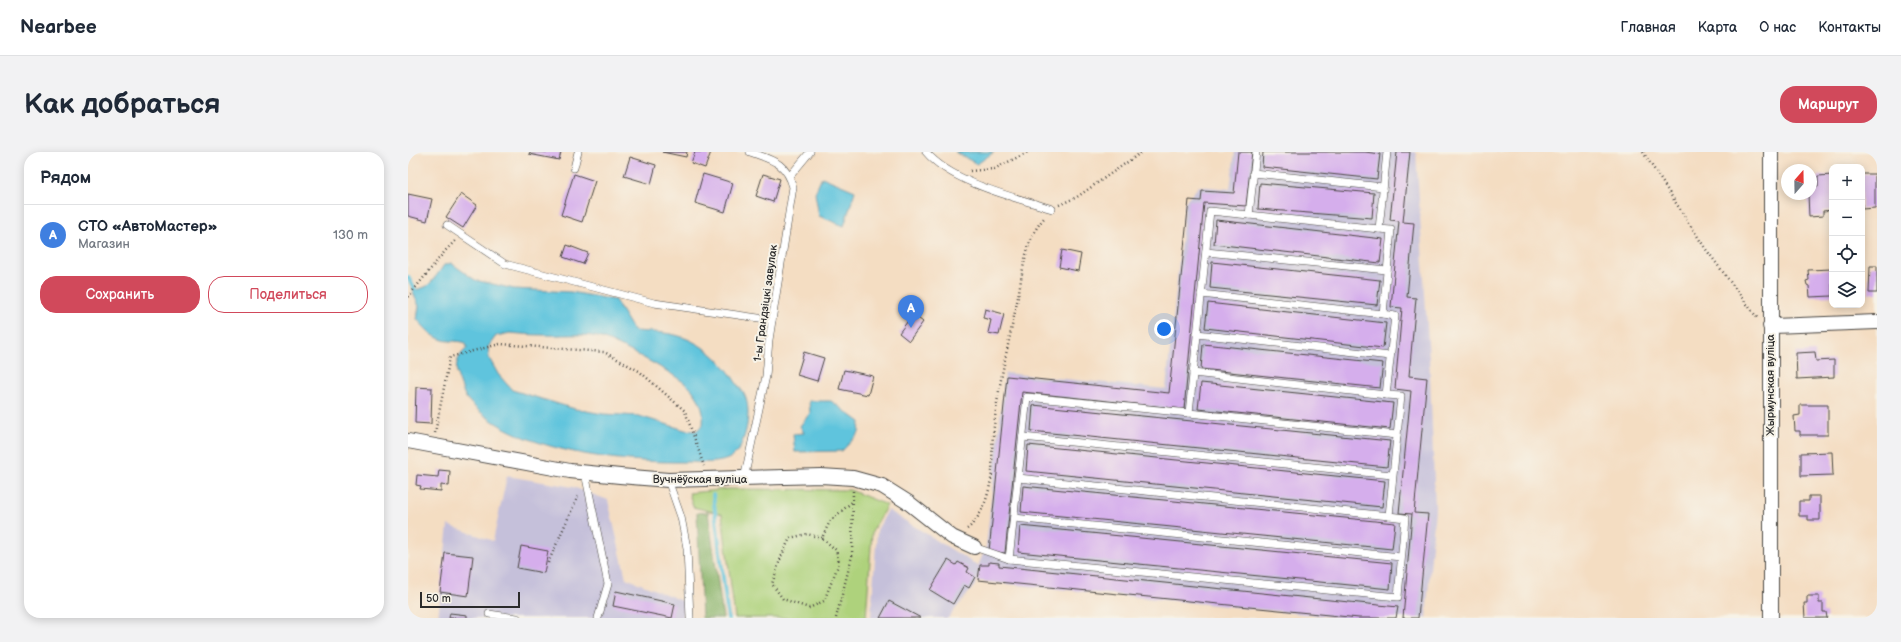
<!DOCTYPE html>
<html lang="ru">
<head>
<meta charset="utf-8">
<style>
	:root { --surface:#fff; --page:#f2f2f3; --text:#1f2937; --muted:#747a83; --line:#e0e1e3; --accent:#d1495b }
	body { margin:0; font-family:"Balsamiq Sans",sans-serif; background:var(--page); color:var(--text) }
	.controls { position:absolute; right:12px; top:12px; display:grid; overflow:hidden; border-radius:8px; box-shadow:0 2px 10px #0003 }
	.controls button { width:36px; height:36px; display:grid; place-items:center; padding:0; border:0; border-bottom:1px solid var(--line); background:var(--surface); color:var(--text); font:20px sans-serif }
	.compass { position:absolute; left:1373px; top:12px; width:36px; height:36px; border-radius:50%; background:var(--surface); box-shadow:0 2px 10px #0003; rotate:20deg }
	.scale { position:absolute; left:12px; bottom:10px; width:100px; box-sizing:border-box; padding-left:4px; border:2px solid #2b2b2b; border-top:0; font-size:11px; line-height:14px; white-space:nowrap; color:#2b2b2b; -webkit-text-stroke:3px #f7f3e8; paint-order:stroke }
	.you { position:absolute; left:756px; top:177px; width:14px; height:14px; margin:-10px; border:3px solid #fff; border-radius:50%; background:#1a73e8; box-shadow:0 0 0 6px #1a73e833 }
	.badge { display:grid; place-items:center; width:26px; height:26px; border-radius:50%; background:var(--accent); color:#fff; font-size:13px; font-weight:700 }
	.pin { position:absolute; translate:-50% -33px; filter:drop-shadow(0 1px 2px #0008) }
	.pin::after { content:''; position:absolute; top:21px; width:14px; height:12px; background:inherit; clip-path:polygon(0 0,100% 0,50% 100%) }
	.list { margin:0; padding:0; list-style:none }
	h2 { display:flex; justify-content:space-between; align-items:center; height:52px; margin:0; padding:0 16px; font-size:17px }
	h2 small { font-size:13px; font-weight:400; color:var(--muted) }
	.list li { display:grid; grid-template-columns:26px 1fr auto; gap:12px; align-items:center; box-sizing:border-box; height:60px; padding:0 16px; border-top:1px solid var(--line) }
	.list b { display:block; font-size:15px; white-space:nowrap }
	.list p { margin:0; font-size:13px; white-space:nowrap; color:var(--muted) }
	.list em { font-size:13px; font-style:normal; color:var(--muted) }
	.actions { display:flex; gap:8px; padding:12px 16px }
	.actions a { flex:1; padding:9px 0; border:1px solid var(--accent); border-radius:16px; text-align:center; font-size:14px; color:var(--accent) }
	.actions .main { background:var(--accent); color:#fff }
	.icon { flex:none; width:22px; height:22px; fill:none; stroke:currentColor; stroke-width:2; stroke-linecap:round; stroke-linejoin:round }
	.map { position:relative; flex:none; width:1469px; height:466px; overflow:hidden; border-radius:16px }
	header { display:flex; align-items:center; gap:24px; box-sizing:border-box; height:56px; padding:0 20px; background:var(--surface); border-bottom:1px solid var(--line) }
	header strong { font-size:19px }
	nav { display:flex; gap:22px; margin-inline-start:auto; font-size:14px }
	.intro { display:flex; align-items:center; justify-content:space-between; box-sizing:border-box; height:96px; padding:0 24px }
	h1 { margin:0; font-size:28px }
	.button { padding:10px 18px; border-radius:16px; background:var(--accent); color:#fff; font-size:14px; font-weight:700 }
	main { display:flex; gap:24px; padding:0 24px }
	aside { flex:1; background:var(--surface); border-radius:16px; box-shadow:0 2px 10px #0003 }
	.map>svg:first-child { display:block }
</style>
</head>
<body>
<header>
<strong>Nearbee</strong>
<nav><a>Главная</a><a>Карта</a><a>О нас</a><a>Контакты</a></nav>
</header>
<div class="intro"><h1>Как добраться</h1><a class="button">Маршрут</a></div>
<main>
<aside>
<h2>Рядом<small></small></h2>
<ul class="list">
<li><span class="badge" style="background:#3f7fe0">A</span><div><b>СТО «АвтоМастер»</b><p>Магазин</p></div><em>130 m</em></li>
</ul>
<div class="actions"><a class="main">Сохранить</a><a>Поделиться</a></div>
</aside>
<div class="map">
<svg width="1469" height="466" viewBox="0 0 1469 466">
	<rect width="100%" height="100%" fill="#f7f3e8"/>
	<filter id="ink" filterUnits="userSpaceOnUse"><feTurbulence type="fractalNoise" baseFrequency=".025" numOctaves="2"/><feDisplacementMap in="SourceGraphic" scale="8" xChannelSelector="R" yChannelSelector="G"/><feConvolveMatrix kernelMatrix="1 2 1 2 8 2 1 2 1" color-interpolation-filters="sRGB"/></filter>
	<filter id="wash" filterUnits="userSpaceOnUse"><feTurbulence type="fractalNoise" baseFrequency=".012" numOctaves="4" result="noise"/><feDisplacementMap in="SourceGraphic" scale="16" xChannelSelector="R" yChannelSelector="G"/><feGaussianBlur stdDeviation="0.9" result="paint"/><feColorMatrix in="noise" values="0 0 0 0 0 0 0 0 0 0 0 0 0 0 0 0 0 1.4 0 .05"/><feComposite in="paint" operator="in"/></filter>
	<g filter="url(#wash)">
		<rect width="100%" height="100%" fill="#f4ddc2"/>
		<!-- industrial -->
		<g fill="#c5c0da">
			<path d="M827 0H1008L1022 221 1027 357 1018 466H935L569 429 570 416 568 432 540 466H463L469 378 480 358 570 414 578 395 597 221 758 237 777 50 791 34 822 37Z"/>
			<path d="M99 324 165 335 200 348 218 426 277 450 275 466H30L40 373 85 389Z"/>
		</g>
		<!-- green -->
		<path fill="#aed27b" stroke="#6c7e53" d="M320 337 442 338 479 353 464 380 458 466H327L314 362 285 355 281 341Z"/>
		<!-- forest -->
		<path fill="#8ab46b" stroke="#5a704b" d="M300 360 315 466H294L289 361Z"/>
		<!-- water -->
		<g fill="#5fc4dd" stroke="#457884" fill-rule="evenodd">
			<path d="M547 0H586L569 12Z"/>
			<path d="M414 25 447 39 436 74 411 64 407 41Z"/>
			<path d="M43 111 67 128 106 137 163 140 207 148 226 179C241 180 258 180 271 184 294 191 315 209 327 229 330 234 335 239 337 244 344 259 338 293 325 304 313 313 292 310 278 310 211 311 105 300 59 247 56 243 54 236 52 231 46 216 47 207 59 196L58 191C50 188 42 190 35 188 24 185 16 175 9 167L11 154 5 141C8 136 14 137 19 134 26 128 31 120 36 113ZM102 181C113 182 124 183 135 183 153 184 172 181 190 185 206 189 277 226 285 239 294 251 296 259 295 273L288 279 277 278 231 264 195 262 167 257 104 238 90 222 81 206 80 195 88 184Z"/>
			<path d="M401 249H423L452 270 451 281 434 299 387 300 385 282 396 281 392 274 402 261Z"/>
		</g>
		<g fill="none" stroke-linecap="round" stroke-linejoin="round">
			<!-- stream -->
			<g stroke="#5fc4dd" stroke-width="4">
				<path d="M0 125 7 138"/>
				<path d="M305 343 320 466"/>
			</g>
		</g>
		<g id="blocks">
			<!-- building -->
			<g fill="#d5aeec">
				<path d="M122 0H153L151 8 121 2Z"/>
				<path d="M254 0H279L278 5Z"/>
				<path d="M287 0H303L297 16 283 11Z"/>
				<path d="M830 0H844L838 54 796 51 776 257 614 240 597 401 581 399 599 224 761 241 781 48 793 49 794 39 826 41Z"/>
				<path d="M855 0H957L972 2 969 27 854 15Z"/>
				<path d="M989 0H1002L995 70 1006 71 999 145 1008 146 1001 224 1019 226 1006 361 1020 362 1010 466H995L1004 362 991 361 1003 239 987 237 994 156 983 155 991 69 982 68Z"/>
				<path d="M222 5 248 13 243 32 216 24Z"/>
				<path d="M166 22 187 29 174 70 153 63Z"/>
				<path d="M295 22 325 31 317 60 287 51Z"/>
				<path d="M355 22 372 27 365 50 348 44Z"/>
				<path d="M1454 22H1467V56L1454 57Z"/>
				<path d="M1424 23V58L1415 59V64L1401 65 1400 42H1403V34H1410V24Z"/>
				<path d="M852 31 966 41 964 66 850 57Z"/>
				<path d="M0 42 24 47 19 69 0 64Z"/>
				<path d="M53 42 69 53 55 76 38 65Z"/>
				<path d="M808 68 975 87 972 111 806 92Z"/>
				<path d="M159 93 180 101 175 112 155 105Z"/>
				<path d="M654 98 673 102 670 119 651 115Z"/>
				<path d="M804 110 972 128 969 153 802 136Z"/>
				<path d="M1462 114H1469V141H1461Z"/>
				<path d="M1424 117V144L1402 145 1401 134 1399 133 1398 129 1401 128 1400 118Z"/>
				<path d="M800 151 978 171 975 196 797 176Z"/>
				<path d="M577 157 596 162 591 183 580 181 583 168 575 166Z"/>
				<path d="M505 162 515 170 501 189 491 181Z"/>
				<path d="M795 192 975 211 972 236 793 217Z"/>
				<path d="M396 200 416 206 409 229 389 223Z"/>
				<path d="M1407 200 1408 209 1426 208V225L1389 227 1388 201Z"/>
				<path d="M436 218 465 224 460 243 431 237Z"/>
				<path d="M793 231 985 251 982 277 790 257Z"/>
				<path d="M8 235 24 236 23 272 7 271Z"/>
				<path d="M625 253 982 289 979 315 623 279Z"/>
				<path d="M1392 253H1420V283H1392V279H1387L1386 264 1392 263Z"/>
				<path d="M620 293 977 329 974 355 618 319Z"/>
				<path d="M1424 300 1425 323 1393 324V301Z"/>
				<path d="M31 318 42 319 41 334 33 333V339L12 337 13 334 8 333 9 323 30 325Z"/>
				<path d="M615 334 987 371 984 397 613 360Z"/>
				<path d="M1401 344H1412V368H1400V364H1391V349H1401Z"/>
				<path d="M612 374 984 411 982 437 610 400Z"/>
				<path d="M113 394 140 399 136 421 109 416Z"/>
				<path d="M37 401 65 404 60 444 32 440Z"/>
				<path d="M540 408 548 413 550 410 561 416 559 420 567 425 561 436 556 433 545 452 522 438Z"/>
				<path d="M581 410 591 411V414L990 455 988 466H951L570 428 572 413H581Z"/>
				<path d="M208 439 267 452 264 466 205 454Z"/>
				<path d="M1399 444H1411V451H1415V460H1418L1419 466H1397L1396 451H1399Z"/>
				<path d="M481 449 513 466H472Z"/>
				<path d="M42 461 59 463V466H41Z"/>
			</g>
		</g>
	</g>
	<g filter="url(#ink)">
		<use href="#blocks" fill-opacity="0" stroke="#494642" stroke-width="1"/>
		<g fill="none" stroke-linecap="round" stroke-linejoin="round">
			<!-- service casing -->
			<g stroke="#494642" stroke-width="8">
				<g id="service">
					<path d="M518 0C544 31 606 45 644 57"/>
					<path d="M166 16 170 0"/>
					<path d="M845 21 975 35"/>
					<path d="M382 24 402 0"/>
					<path d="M841 63 971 77"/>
					<path d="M39 73 97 112 246 151 364 168"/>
					<path d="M798 100 979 118"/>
					<path d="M793 142 975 162"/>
					<path d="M789 182 982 204"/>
					<path d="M785 221 978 243"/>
					<path d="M781 261 989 283"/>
					<path d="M615 285 984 323"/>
					<path d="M177 321 200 432 190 466"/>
					<path d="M610 326 981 364"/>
					<path d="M336 327 358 224 361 188 385 35C378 10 364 8 342 0"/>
					<path d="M260 328 273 365 279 396 282 466"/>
					<path d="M606 366 993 405"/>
					<path d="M566 395 601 407 990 445 997 366 981 364 993 244 978 243 987 164 975 162 983 78 971 77 979 0"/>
					<path d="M601 407 619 245 781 261 802 59 841 63 848 0"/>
					<path d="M81 462 109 466"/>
				</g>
			</g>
			<!-- minor casing -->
			<g stroke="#494642" stroke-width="16">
				<g id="minor">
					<path d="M1363 0V466"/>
					<path d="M1362 174 1469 170"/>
					<path d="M0 289 162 319 212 324 260 328 413 324 445 326 474 334 501 351 544 385 566 395"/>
				</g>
			</g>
			<!-- path -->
			<g stroke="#494642" stroke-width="2.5" stroke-dasharray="1 3" stroke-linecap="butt">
				<path d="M1235 0 1297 96 1350 167"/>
				<path d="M562 19 586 17 620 0"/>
				<path d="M651 53 669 45 734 0"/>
				<path d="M0 145 38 98 47 89"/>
				<path d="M27 281 42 205 92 192 196 200 231 219 277 259 296 314"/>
				<path d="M559 377C571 369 580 346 582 332 586 317 583 300 585 284 589 238 600 195 609 150 615 122 616 87 637 65"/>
				<path d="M414 386 399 382 382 386 373 405 364 432 375 447 401 456 416 449 431 411 428 398 414 386 422 369 444 350"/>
				<path d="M140 411 170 344 172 343"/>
				<path d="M428 466 444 404 445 339"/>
			</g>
			<!-- service -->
			<use href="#service" stroke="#fff" stroke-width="7"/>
			<!-- minor -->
			<use href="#minor" stroke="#fff" stroke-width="14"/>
		</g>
	</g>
	<g text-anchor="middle" stroke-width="4" stroke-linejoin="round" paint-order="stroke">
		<!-- street labels -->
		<g font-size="11" fill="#2b2b2b" stroke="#f7f3e8">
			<text transform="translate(357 151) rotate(-82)" y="4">1-ы Грандзіцкі завулак</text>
			<text transform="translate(1362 233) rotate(-90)" y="4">Жырмунская вуліца</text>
			<text x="292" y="331">Вучнёўская вуліца</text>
		</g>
	</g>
</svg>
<div class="controls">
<button>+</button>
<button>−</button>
<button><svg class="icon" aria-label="locate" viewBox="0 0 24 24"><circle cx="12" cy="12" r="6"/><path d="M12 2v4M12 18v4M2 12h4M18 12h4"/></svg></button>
<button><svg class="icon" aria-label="layers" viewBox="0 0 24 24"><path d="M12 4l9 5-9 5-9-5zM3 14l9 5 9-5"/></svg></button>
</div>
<svg class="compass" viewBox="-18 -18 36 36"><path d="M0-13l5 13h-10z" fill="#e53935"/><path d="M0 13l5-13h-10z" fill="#747a83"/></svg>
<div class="scale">50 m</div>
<div class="you"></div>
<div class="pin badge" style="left:503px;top:176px;background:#3f7fe0">A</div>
</div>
</main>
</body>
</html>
